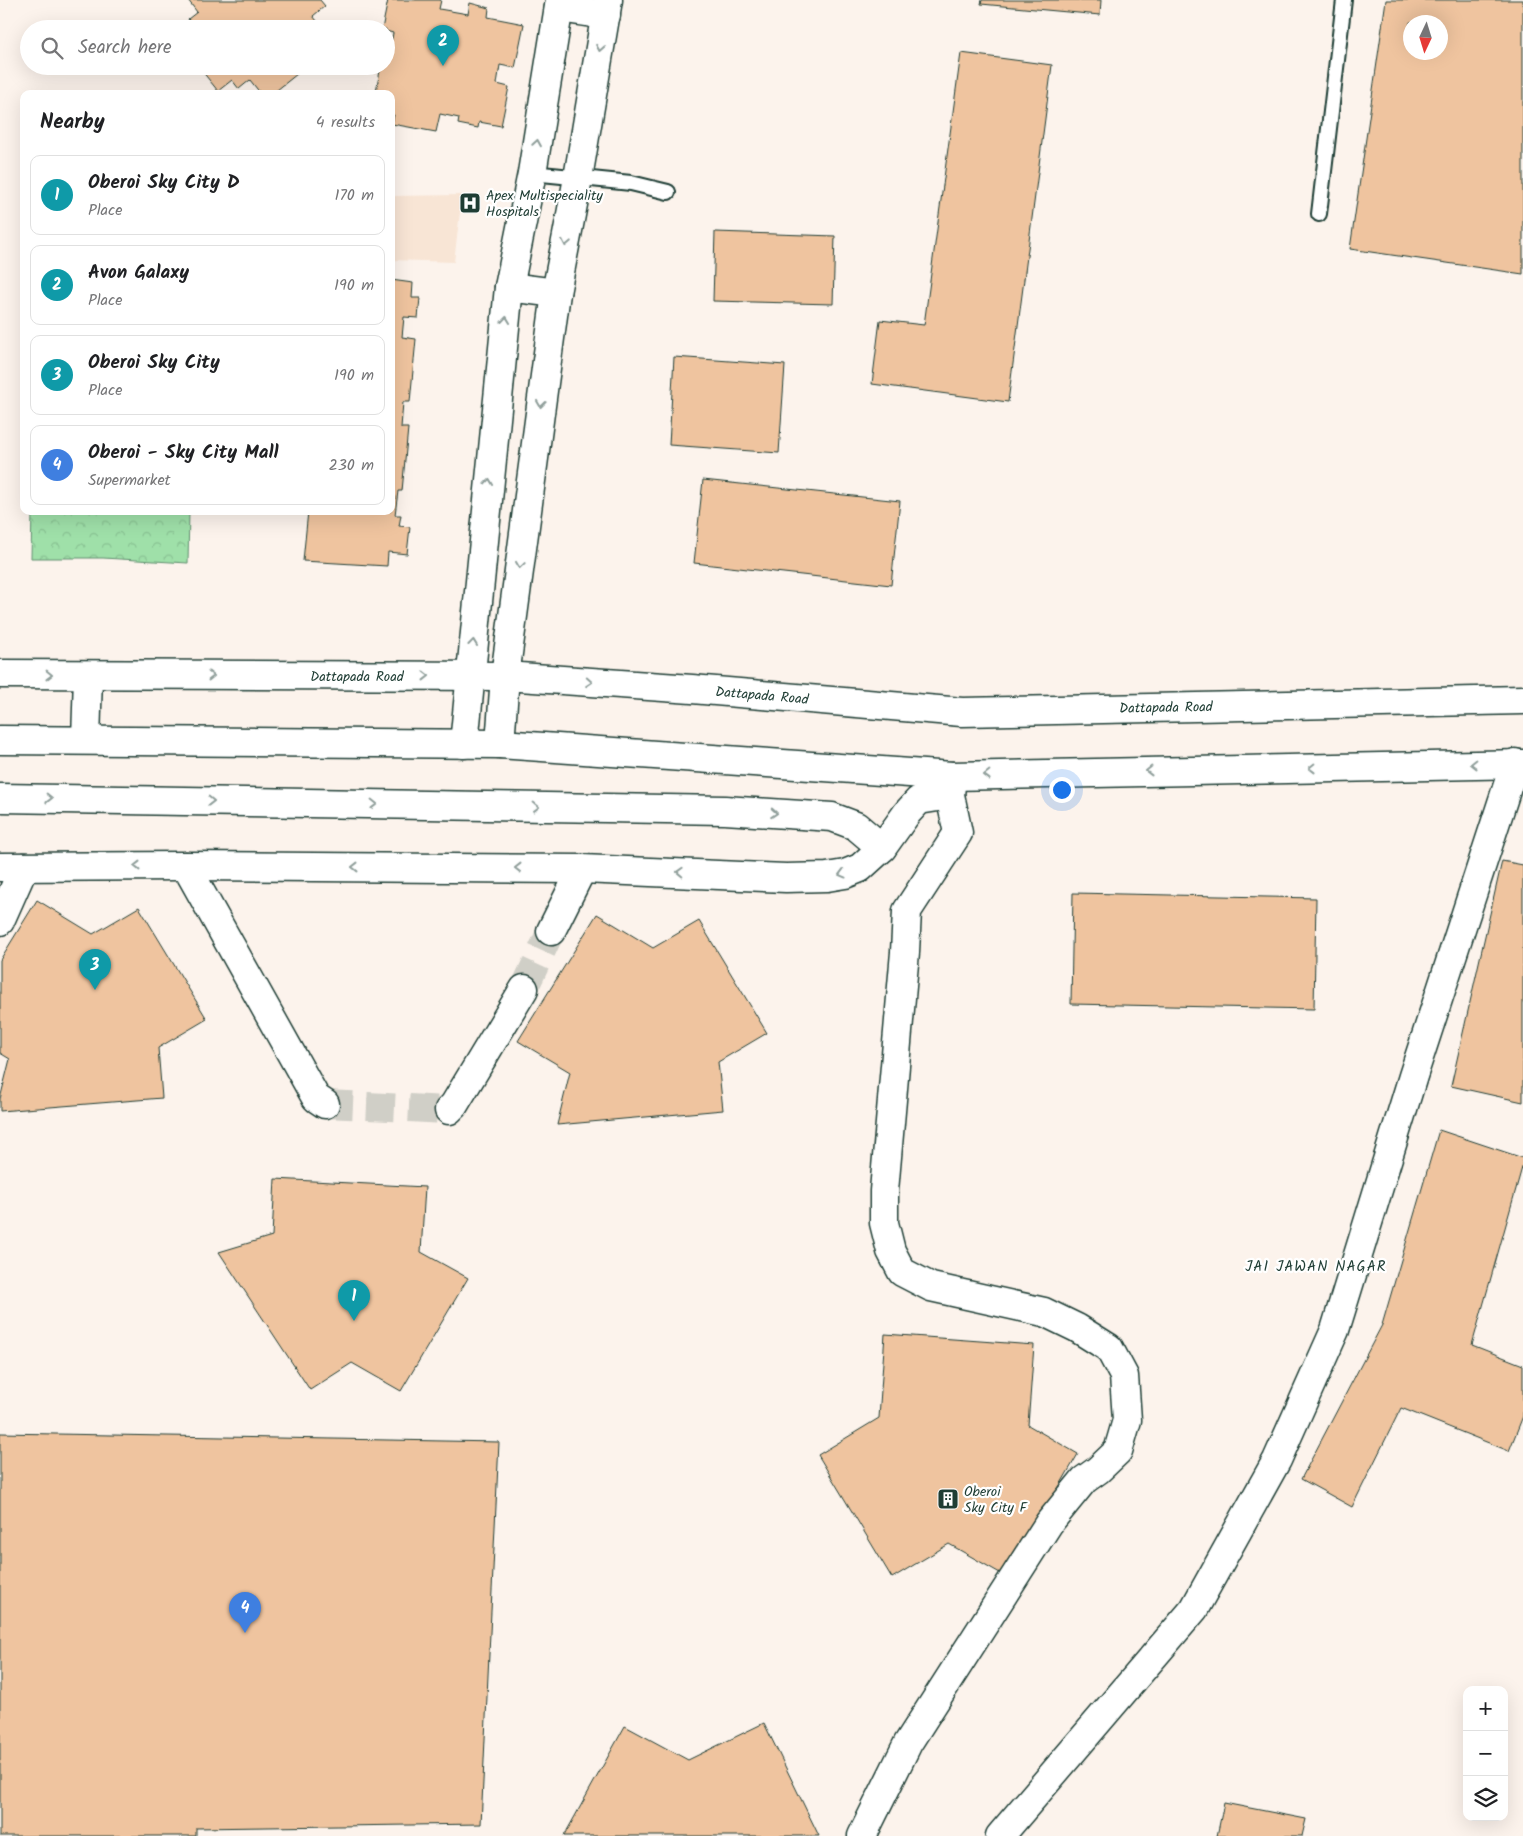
<!DOCTYPE html>
<html lang="en">
<head>
<meta charset="utf-8">
<style>
	:root { --surface:#fff; --page:#f2f2f2; --text:#202124; --muted:#757577; --line:#e0e0e0; --accent:#1f3d34 }
	body { margin:0; font-family:Kalam,sans-serif; background:var(--page); color:var(--text) }
	.controls { position:absolute; right:15px; bottom:15px; display:grid; overflow:hidden; border-radius:10px; box-shadow:0 5px 20px #0002 }
	.controls button { width:45px; height:45px; display:grid; place-items:center; padding:0; border:0; border-bottom:1px solid var(--line); background:var(--surface); color:var(--text); font:25px sans-serif }
	.compass { position:absolute; left:1403px; top:15px; width:45px; height:45px; border-radius:50%; background:var(--surface); box-shadow:0 5px 20px #0002; rotate:184deg }
	.you { position:absolute; left:1061px; top:789px; width:18px; height:18px; margin:-12px; border:4px solid #fff; border-radius:50%; background:#1a73e8; box-shadow:0 0 0 8px #1a73e833 }
	.badge { display:grid; place-items:center; width:32px; height:32px; border-radius:50%; background:var(--accent); color:#fff; font-size:16px; font-weight:700 }
	.pin { position:absolute; translate:-50% -41px; filter:drop-shadow(0 1px 2px #0008) }
	.pin::after { content:''; position:absolute; top:26px; width:18px; height:15px; background:inherit; clip-path:polygon(0 0,100% 0,50% 100%) }
	.list { margin:0; padding:0; list-style:none }
	h2 { display:flex; justify-content:space-between; align-items:center; height:65px; margin:0; padding:0 20px; font-size:21px }
	h2 small { font-size:16px; font-weight:400; color:var(--muted) }
	.list li { display:grid; grid-template-columns:32px 1fr auto; gap:15px; align-items:center; box-sizing:border-box; height:80px; margin:0 10px 10px; padding:0 10px; border:1px solid var(--line); border-radius:10px }
	.list b { display:block; font-size:19px; white-space:nowrap }
	.list p { margin:0; font-size:16px; white-space:nowrap; color:var(--muted) }
	.list em { font-size:16px; font-style:normal; color:var(--muted) }
	.icon { flex:none; width:28px; height:28px; fill:none; stroke:currentColor; stroke-width:2; stroke-linecap:round; stroke-linejoin:round }
	.map { position:relative; flex:none; width:1523px; height:1836px; overflow:hidden }
	.search { position:absolute; background:var(--surface); box-shadow:0 5px 20px #0002; left:20px; top:20px; width:375px; height:55px; display:flex; align-items:center; gap:12px; box-sizing:border-box; padding:0 18px; border-radius:28px; color:var(--muted); font-size:19px }
	.panel { position:absolute; background:var(--surface); box-shadow:0 5px 20px #0002; left:20px; top:90px; width:375px; height:425px; border-radius:10px }
	.map>svg:first-child { display:block }
</style>
</head>
<body>
<div class="map">
<svg width="1523" height="1836" viewBox="0 0 1523 1836">
	<defs>
		<pattern id="forest-crowns" width="20" height="18" patternUnits="userSpaceOnUse" patternTransform="scale(1.25)"><rect width="20" height="18" fill="#9fe0a9"/><path d="M2 6a3 3 0 1 1 6 0M12 15a3 3 0 1 1 6 0" fill="none" stroke="#88c192"/></pattern>
	</defs>
	<rect width="100%" height="100%" fill="#fcf3ec"/>
	<filter id="ink" filterUnits="userSpaceOnUse"><feTurbulence type="fractalNoise" baseFrequency=".02" numOctaves="2"/><feDisplacementMap in="SourceGraphic" scale="10" xChannelSelector="R" yChannelSelector="G"/><feConvolveMatrix kernelMatrix="1 2 1 2 8 2 1 2 1" color-interpolation-filters="sRGB"/></filter>
	<g filter="url(#ink)">
		<!-- built -->
		<path fill="#f8e5d5" d="M462 195 454 262 391 260V196Z"/>
		<!-- forest -->
		<path fill="url(#forest-crowns)" stroke="#5f8e6e" d="M32 511H189L188 563 103 558H31Z"/>
		<!-- building -->
		<g fill="#efc49f" stroke="#1f3d34" fill-rule="evenodd">
			<path d="M188 0H320L325 6 313 16 322 27 320 29H189L193 26 188 19 197 12Z"/>
			<path d="M388 0H441L439 9 468 14 470 3 489 8 488 17 524 24 515 68 500 65 497 84 509 87 501 126 479 122 478 128 458 124 459 118 440 114 436 132 392 124 394 115 391 114V94H382L383 92 376 91 381 66H387L393 33 386 31V29H382Z"/>
			<path d="M982 0H1101L1100 15 981 4Z"/>
			<path d="M1386 0H1523V274L1350 249ZM1410 22H1440V52H1410Z"/>
			<path d="M961 53 1052 65 1008 402 872 384 880 320 924 325Z"/>
			<path d="M198 66H307L272 94H261L250 80 239 89 232 80 218 91Z"/>
			<path d="M715 232 835 236 833 304 713 301Z"/>
			<path d="M391 280 413 283 412 298H420L418 318 404 317 402 337 416 339 410 402H403L401 428H408L402 491H398L395 515H401L399 526 410 527 407 554 388 552 387 566 303 561 308 511H391Z"/>
			<path d="M674 357 785 365 779 453 669 445Z"/>
			<path d="M703 480 900 501 891 585 694 563Z"/>
			<path d="M1502 861 1523 865V1102L1451 1086Z"/>
			<path d="M1073 893 1316 898 1314 1009 1071 1004Z"/>
			<path d="M37 900 93 934 139 907 207 1019 158 1048 162 1098 0 1111V1099L10 1059 0 1053V960Z"/>
			<path d="M597 914 653 948 699 921 767 1033 718 1062 723 1110 557 1125 570 1072 518 1041Z"/>
			<path d="M1439 1130 1523 1158V1164L1472 1345 1523 1365V1416L1509 1451 1401 1408 1352 1507 1301 1479 1382 1325Z"/>
			<path d="M275 1179 425 1187 421 1252 468 1278 401 1391 352 1363 310 1390 219 1252 272 1236Z"/>
			<path d="M885 1334 1034 1345 1028 1425 1078 1454 1007 1577 949 1544 892 1578 818 1455 879 1418Z"/>
			<path d="M0 1433 499 1442 481 1824 196 1828V1836H0Z"/>
			<path d="M764 1723 819 1836H564L625 1726 688 1760Z"/>
			<path d="M1224 1803 1306 1819 1302 1836H1217Z"/>
		</g>
		<g fill="none" stroke-linecap="round" stroke-linejoin="round">
			<!-- minor-tunnel -->
			<g stroke="#d0cfc7" stroke-width="28" stroke-dasharray="28 14" stroke-linecap="butt">
				<path d="M524 989 551 931"/>
				<path d="M325 1104 449 1110"/>
			</g>
			<!-- service casing -->
			<g stroke="#1f3d34" stroke-width="18">
				<g id="service">
					<path d="M532 173 631 183 668 192"/>
					<path d="M1319 214 1344 0"/>
				</g>
			</g>
			<!-- minor casing -->
			<g stroke="#1f3d34" stroke-width="31">
				<g id="minor">
					<path d="M559 8 606 15"/>
					<path d="M509 287 556 293"/>
					<path d="M464 744 509 287 532 173 560 0"/>
					<path d="M500 744 505 676 556 293 578 178 608 0"/>
					<path d="M0 798 725 810 832 817 856 826 882 848"/>
					<path d="M186 866 316 1098 325 1104"/>
					<path d="M0 867 186 866 582 869 786 878 827 877 845 874 860 868 882 848 907 813 919 800 950 795"/>
					<path d="M0 921 24 867"/>
					<path d="M551 931 582 869"/>
					<path d="M449 1110 454 1105 524 989"/>
					<path d="M862 1836 908 1743 1049 1523 1084 1480 1098 1470 1118 1451 1127 1420 1124 1376 1109 1348 1077 1328 1044 1312 931 1287 902 1272 891 1251 884 1223V1191L905 952 907 911 958 833 950 795 952 776"/>
					<path d="M1000 1836 1194 1609 1277 1460 1335 1330 1413 1076 1515 763"/>
				</g>
			</g>
			<!-- secondary casing -->
			<g stroke="#1f3d34" stroke-width="31">
				<g id="secondary">
					<path d="M0 674 505 676 692 689 962 712 1523 700"/>
					<path d="M0 740 500 744 952 776 1523 764"/>
					<path d="M86 740 88 676"/>
				</g>
			</g>
			<!-- service -->
			<use href="#service" stroke="#fff" stroke-width="14"/>
			<!-- minor -->
			<use href="#minor" stroke="#fff" stroke-width="28"/>
			<!-- secondary -->
			<use href="#secondary" stroke="#fff" stroke-width="28"/>
		</g>
		<!-- one-way arrows -->
		<defs><path id="oneway-chevron" d="M-2-3.5L2.5 0L-2 3.5" fill="none" stroke-width="1.6" stroke-linecap="round" stroke-linejoin="round" transform="scale(1.25)"/></defs>
		<g stroke="#8f9e9a">
			<use href="#oneway-chevron" transform="translate(600 48) rotate(100)"/>
			<use href="#oneway-chevron" transform="translate(537 143) rotate(-81)"/>
			<use href="#oneway-chevron" transform="translate(566 243) rotate(101)"/>
			<use href="#oneway-chevron" transform="translate(506 320) rotate(-84)"/>
			<use href="#oneway-chevron" transform="translate(541 404) rotate(98)"/>
			<use href="#oneway-chevron" transform="translate(489 482) rotate(-84)"/>
			<use href="#oneway-chevron" transform="translate(520 565) rotate(98)"/>
			<use href="#oneway-chevron" transform="translate(473 643) rotate(-84)"/>
			<use href="#oneway-chevron" transform="translate(49 675) rotate(1)"/>
			<use href="#oneway-chevron" transform="translate(211 676)"/>
			<use href="#oneway-chevron" transform="translate(426 676)"/>
			<use href="#oneway-chevron" transform="translate(589 682) rotate(4)"/>
			<use href="#oneway-chevron" transform="translate(1474 764) rotate(179)"/>
			<use href="#oneway-chevron" transform="translate(1312 768) rotate(179)"/>
			<use href="#oneway-chevron" transform="translate(1149 771) rotate(179)"/>
			<use href="#oneway-chevron" transform="translate(987 775) rotate(179)"/>
			<use href="#oneway-chevron" transform="translate(49 798) rotate(1)"/>
			<use href="#oneway-chevron" transform="translate(211 801) rotate(1)"/>
			<use href="#oneway-chevron" transform="translate(374 804) rotate(1)"/>
			<use href="#oneway-chevron" transform="translate(536 807) rotate(1)"/>
			<use href="#oneway-chevron" transform="translate(774 813) rotate(4)"/>
			<use href="#oneway-chevron" transform="translate(137 866) rotate(180)"/>
			<use href="#oneway-chevron" transform="translate(355 867) rotate(-180)"/>
			<use href="#oneway-chevron" transform="translate(518 868) rotate(-180)"/>
			<use href="#oneway-chevron" transform="translate(680 872) rotate(-178)"/>
			<use href="#oneway-chevron" transform="translate(842 874) rotate(165)"/>
		</g>
	</g>
	<!-- icons -->
	<defs>
		<g id="hospital-square" transform="scale(1.125)"><rect x="-9" y="-9" width="18" height="18" rx="4" fill="#1f3d34" stroke="#fff"/><path d="M-5-5h3v3.5h4V-5h3V5h-3V1.5h-4V5h-3Z" fill="#fff"/></g>
		<g id="building-square" transform="scale(1.125)"><rect x="-9" y="-9" width="18" height="18" rx="4" fill="#1f3d34" stroke="#fff"/><path d="M-4-6H4V6H1V3H-1V6H-4ZM-2.5-4.3h1.7v1.8h-1.7ZM.8-4.3h1.7v1.8H.8ZM-2.5-1h1.7V.8h-1.7ZM.8-1h1.7V.8H.8Z" fill="#fff"/></g>
	</defs>
	<g fill-rule="evenodd">
		<use href="#hospital-square" x="470" y="203"/>
		<use href="#building-square" x="948" y="1499"/>
	</g>
	<g text-anchor="middle" stroke-width="4.5" stroke-linejoin="round" paint-order="stroke">
		<!-- poi labels -->
		<g font-size="14" fill="#1f3d34" stroke="#fff" text-anchor="start">
			<text x="486" y="200">Apex Multispeciality<tspan x="486" dy="16">Hospitals</tspan></text>
			<text x="964" y="1496">Oberoi<tspan x="964" dy="16">Sky City F</tspan></text>
		</g>
		<!-- street labels -->
		<g font-size="14" fill="#1f3d34" stroke="#fff">
			<text x="357" y="681">Dattapada Road</text>
			<text transform="translate(762 695) rotate(5)" y="5">Dattapada Road</text>
			<text transform="translate(1166 707) rotate(-1)" y="5">Dattapada Road</text>
		</g>
		<!-- neighbourhood labels -->
		<g font-size="15" letter-spacing="1" fill="#1f3d34" stroke="#fff">
			<text x="1316" y="1271">JAI JAWAN NAGAR</text>
		</g>
	</g>
</svg>
<div class="controls">
<button>+</button>
<button>−</button>
<button><svg class="icon" aria-label="layers" viewBox="0 0 24 24"><path d="M12 4l9 5-9 5-9-5zM3 14l9 5 9-5"/></svg></button>
</div>
<svg class="compass" viewBox="-18 -18 36 36"><path d="M0-13l5 13h-10z" fill="#e53935"/><path d="M0 13l5-13h-10z" fill="#757577"/></svg>
<div class="you"></div>
<div class="pin badge" style="left:354px;top:1321px;background:#0f9aa8">1</div>
<div class="pin badge" style="left:443px;top:66px;background:#0f9aa8">2</div>
<div class="pin badge" style="left:95px;top:990px;background:#0f9aa8">3</div>
<div class="pin badge" style="left:245px;top:1633px;background:#3f7fe0">4</div>
<div class="search"><svg class="icon" aria-label="search" viewBox="0 0 24 24"><circle cx="10" cy="10" r="6"/><path d="M15 15l6 6"/></svg>Search here</div>
<section class="panel">
<h2>Nearby<small>4 results</small></h2>
<ul class="list">
<li><span class="badge" style="background:#0f9aa8">1</span><div><b>Oberoi Sky City D</b><p>Place</p></div><em>170 m</em></li>
<li><span class="badge" style="background:#0f9aa8">2</span><div><b>Avon Galaxy</b><p>Place</p></div><em>190 m</em></li>
<li><span class="badge" style="background:#0f9aa8">3</span><div><b>Oberoi Sky City</b><p>Place</p></div><em>190 m</em></li>
<li><span class="badge" style="background:#3f7fe0">4</span><div><b>Oberoi - Sky City Mall</b><p>Supermarket</p></div><em>230 m</em></li>
</ul>
</section>
</div>
</body>
</html>
